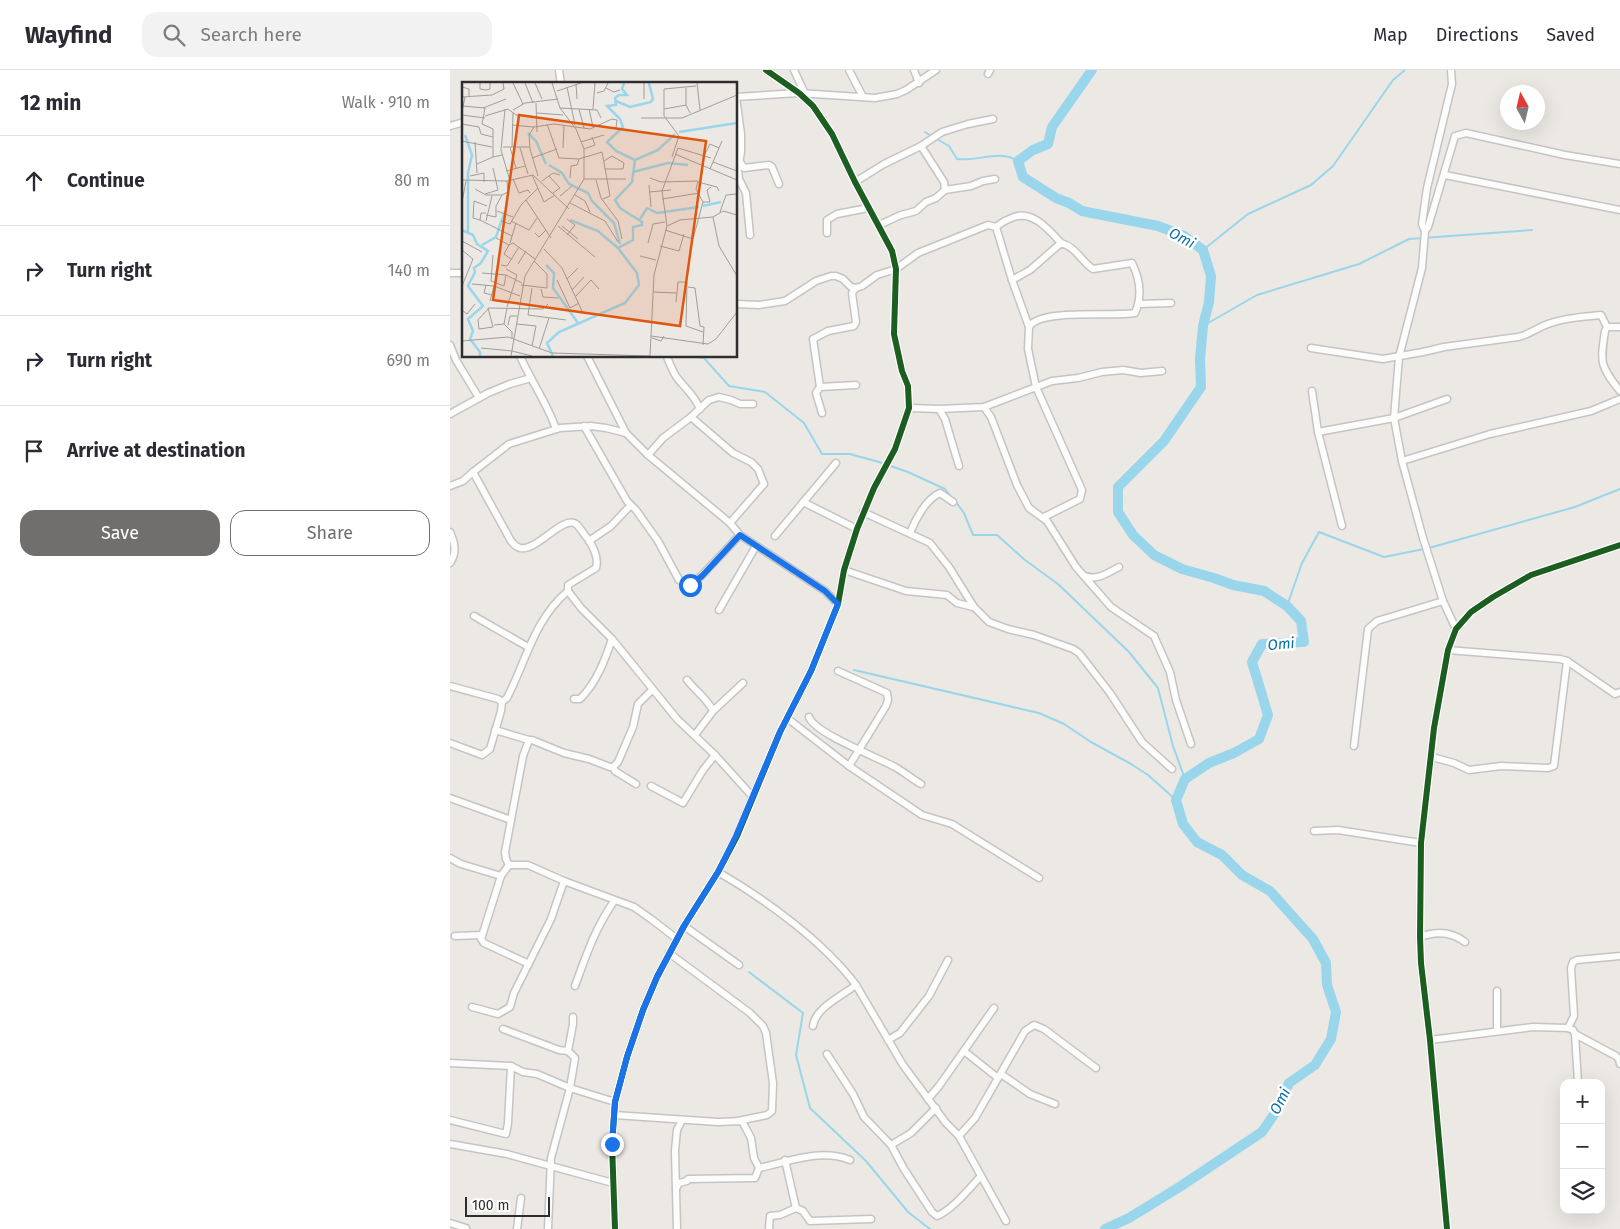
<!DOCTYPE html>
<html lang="en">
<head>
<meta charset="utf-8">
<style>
	:root { --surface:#fff; --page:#f2f2f3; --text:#2b2b33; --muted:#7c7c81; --line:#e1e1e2; --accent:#706f6e }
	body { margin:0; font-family:"Fira Sans",sans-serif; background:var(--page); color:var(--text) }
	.controls { position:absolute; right:15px; bottom:15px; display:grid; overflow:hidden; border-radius:10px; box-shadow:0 5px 20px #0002 }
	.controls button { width:45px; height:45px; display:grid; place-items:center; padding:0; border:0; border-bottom:1px solid var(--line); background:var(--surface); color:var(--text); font:25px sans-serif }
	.compass { position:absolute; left:1050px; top:15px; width:45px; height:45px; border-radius:50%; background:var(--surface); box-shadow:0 5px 20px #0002; rotate:352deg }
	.scale { position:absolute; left:15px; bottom:12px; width:85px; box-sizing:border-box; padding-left:5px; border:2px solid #2e2e2e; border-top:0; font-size:14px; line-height:18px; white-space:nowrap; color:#2e2e2e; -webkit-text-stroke:4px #fff; paint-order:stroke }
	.stop { position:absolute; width:15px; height:15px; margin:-11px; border:4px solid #1a73e8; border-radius:50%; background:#fff }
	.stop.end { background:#1a73e8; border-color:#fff; box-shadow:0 1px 5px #0008 }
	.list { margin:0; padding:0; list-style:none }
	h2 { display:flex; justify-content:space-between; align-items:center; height:65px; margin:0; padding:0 20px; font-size:21px }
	h2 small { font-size:16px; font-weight:400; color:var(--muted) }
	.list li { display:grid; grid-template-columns:32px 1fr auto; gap:15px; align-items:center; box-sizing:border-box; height:90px; padding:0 20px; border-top:1px solid var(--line) }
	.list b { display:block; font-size:19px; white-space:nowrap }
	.list em { font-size:16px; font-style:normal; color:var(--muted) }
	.actions { display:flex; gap:10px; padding:15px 20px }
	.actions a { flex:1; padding:11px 0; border:1px solid var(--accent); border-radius:15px; text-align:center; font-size:18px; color:var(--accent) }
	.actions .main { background:var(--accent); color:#fff }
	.icon { flex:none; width:28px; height:28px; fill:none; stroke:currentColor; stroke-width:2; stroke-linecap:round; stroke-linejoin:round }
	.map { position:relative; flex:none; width:1170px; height:1159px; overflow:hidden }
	header { display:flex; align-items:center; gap:30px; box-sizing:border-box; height:70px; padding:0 25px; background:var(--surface); border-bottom:1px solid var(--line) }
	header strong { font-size:24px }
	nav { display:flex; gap:28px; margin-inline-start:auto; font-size:18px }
	.search { width:350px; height:45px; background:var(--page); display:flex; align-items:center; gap:12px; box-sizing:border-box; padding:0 18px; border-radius:15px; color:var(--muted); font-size:19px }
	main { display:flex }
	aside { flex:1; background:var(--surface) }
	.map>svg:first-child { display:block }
</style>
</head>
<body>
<header>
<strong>Wayfind</strong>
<div class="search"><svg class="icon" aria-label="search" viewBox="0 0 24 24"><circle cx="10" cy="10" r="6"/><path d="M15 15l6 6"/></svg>Search here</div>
<nav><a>Map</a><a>Directions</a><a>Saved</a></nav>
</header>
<main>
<aside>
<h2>12 min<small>Walk · 910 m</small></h2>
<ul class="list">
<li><svg class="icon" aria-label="ahead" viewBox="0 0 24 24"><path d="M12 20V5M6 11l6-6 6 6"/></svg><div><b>Continue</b></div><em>80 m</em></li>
<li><svg class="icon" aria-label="right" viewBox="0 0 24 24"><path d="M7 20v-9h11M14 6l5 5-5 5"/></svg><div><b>Turn right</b></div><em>140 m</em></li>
<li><svg class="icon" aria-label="right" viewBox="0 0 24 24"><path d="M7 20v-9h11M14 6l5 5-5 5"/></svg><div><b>Turn right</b></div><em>690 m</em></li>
<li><svg class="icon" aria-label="arrive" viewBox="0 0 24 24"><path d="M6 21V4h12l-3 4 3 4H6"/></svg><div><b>Arrive at destination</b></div></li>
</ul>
<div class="actions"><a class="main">Save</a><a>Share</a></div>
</aside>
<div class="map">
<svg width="1170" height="1159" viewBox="0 0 1170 1159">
	<rect width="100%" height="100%" fill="#ece8e4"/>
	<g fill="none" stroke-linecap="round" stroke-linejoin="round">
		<!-- stream -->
		<g stroke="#99d6ec" stroke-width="2">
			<path d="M475 62 481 66"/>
			<path d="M485 68 499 76 507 89C527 92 550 79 568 91"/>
			<path d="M753 180 798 144 861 115 883 96 943 10 955 0"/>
			<path d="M753 256 807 225 909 194 959 169 1082 160"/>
			<path d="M239 286 254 288 279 316 315 322 354 353 372 384H400L429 392 458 402 495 419 502 428"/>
			<path d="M505 431 514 443 523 465H547L575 490 608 514 679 582 708 618 723 676 735 709"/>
			<path d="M979 478 1125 437 1170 419"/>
			<path d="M837 536 852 493 869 462 934 487 974 479"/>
			<path d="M404 600 589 643 614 654 641 672 681 694 698 705 726 730"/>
			<path d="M299 902 353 943 346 985 360 1038 416 1091 458 1142 480 1159"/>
		</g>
		<!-- river -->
		<path stroke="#99d6ec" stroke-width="10" d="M642 0 602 57 598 74 583 80 568 91 573 107 606 128 619 133 632 141 708 156 734 166 753 180 761 206 759 232 753 256 750 289 751 317 714 371 668 417V442L683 465 704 485 732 499 764 508 783 515 814 521 837 536 851 551 854 572 812 574 802 592 818 645 809 669 784 683 759 693 735 709 726 730 733 754 747 772 772 785 792 805 820 821 863 869 876 893 877 915 886 942 881 969 865 995 839 1013 827 1040 812 1062 731 1116 679 1148 655 1159"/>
		<!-- minor casing -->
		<g stroke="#c5c4c5" stroke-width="9">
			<g id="minor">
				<path d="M109 0 111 14"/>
				<path d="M344 0 355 24"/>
				<path d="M399 0 413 27"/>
				<path d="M464 0 469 13"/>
				<path d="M538 4 540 0"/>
				<path d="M0 56 14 52"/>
				<path d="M290 92 294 98 319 95 322 97 329 114"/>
				<path d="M995 105 1170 140"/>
				<path d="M405 112 434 94 471 76 492 62 518 54 543 49"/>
				<path d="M495 120 521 116 533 111 545 109"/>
				<path d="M429 155 451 145 466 141 476 132 486 128 495 120 494 112 471 76"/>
				<path d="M546 157C551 153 558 149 564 147 583 140 600 161 611 173"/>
				<path d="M975 161 972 154 977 118 1002 14 1001 0"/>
				<path d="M377 163V150L387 144 418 138"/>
				<path d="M300 165 296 123 289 109 288 100 291 82V64L286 27 349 23 425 28 447 24 456 20 486 0"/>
				<path d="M0 203H14"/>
				<path d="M562 210 580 200 611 173C626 177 631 191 643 199L682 193C690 209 692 227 685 243 664 247 589 238 579 257"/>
				<path d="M286 234 309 235 335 231 366 211 381 206H386L393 209 401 217 406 218 412 216 427 205 446 199 468 183 538 155 546 157 562 210 579 257 578 279 586 317 632 420 630 429 594 447"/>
				<path d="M689 234 721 233"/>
				<path d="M1157 257H1170"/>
				<path d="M0 275 6 290 29 328"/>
				<path d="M861 278 933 289 973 282 994 277 1068 267C1078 265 1084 260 1093 256 1111 248 1131 247 1151 245L1157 257 1155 261C1150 293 1150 296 1170 321"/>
				<path d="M70 286C81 311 97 333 106 359"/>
				<path d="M137 286 176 363"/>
				<path d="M217 287C220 294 223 303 228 309 236 319 245 326 250 339"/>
				<path d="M370 317 406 315"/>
				<path d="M862 321 868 362 892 456"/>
				<path d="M534 337 541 347 567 415 579 438 597 451 626 497 661 537 704 566 720 602 726 630 741 674"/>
				<path d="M459 338 489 339 534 337 602 311 628 308 652 302 673 300 691 303 712 301"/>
				<path d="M489 339 495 349 509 396"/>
				<path d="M372 343 366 323 370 317 363 269 378 261 404 256 406 252 402 223 406 218"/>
				<path d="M0 344 38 323 60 314 81 308"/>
				<path d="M241 347 283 383 301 392 308 399 314 414 280 453"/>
				<path d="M134 356 177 431 186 440 208 471 229 510 240 515 252 505 290 465"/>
				<path d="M868 362 944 348 997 329"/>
				<path d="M198 385 213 368 241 347 259 330 269 327 281 330 290 334H303"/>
				<path d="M952 391 1040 364 1141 341 1170 329"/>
				<path d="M0 416 13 411 23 402 59 374 110 358 141 356 156 358 176 363 198 385 280 453 290 465 375 521 388 534"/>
				<path d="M353 432 407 459"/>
				<path d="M413 442 480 473 499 497 524 537 539 552 558 559 584 565 623 579 629 583 660 623 692 672 722 699"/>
				<path d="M0 462C5 473 7 483 0 493"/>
				<path d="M460 463C465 450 476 429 490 423L503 432"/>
				<path d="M325 466 386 393"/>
				<path d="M139 471 161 456 180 436"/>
				<path d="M394 500 456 521 497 525 507 533 523 537"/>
				<path d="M635 506C647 511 659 502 669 497"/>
				<path d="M118 521 131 538 162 569 227 649 265 685 303 727"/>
				<path d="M269 540 306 476"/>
				<path d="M24 546 78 577"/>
				<path d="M1006 559 993 531 973 468 952 391 944 348 949 287 972 198 975 161 978 157 1005 66 1016 63 1115 85 1170 94"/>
				<path d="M998 580 1110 589 1117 591 1165 624 1170 622"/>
				<path d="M388 601 437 623 438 630 436 636 399 696"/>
				<path d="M237 610C244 619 260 632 263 641"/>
				<path d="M0 616 48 629 52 632"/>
				<path d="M124 629H130C147 612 155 590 162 569"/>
				<path d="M359 647C364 663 429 688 445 697 454 702 462 709 471 714"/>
				<path d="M337 648 399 696 472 745 502 754 589 808"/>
				<path d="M45 660 79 670H82L114 683 139 689 160 697H163L168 692 183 657 188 634 202 620"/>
				<path d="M245 665 263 641 293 613"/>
				<path d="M0 673 32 685 40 679 51 641 52 632 57 628C76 591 85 548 118 521V515L146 498C149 488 144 478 138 469 134 465 130 457 126 454 113 445 86 482 70 478 67 477 63 474 61 471L23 402"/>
				<path d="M904 676 918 559 927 551 993 531"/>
				<path d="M982 687 1004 693 1019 700 1051 696 1098 698 1104 696 1117 591"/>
				<path d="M163 697 165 701 186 714"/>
				<path d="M201 716 233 733 253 700 265 685"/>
				<path d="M0 728 61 750"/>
				<path d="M864 761 888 760 971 773"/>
				<path d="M0 788 11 794 51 806 59 795H78L114 811 184 837 201 849 227 869"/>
				<path d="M59 795 56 789 55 782 73 686 79 670"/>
				<path d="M268 802C315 829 374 872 406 915L453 995 496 1053 509 1066 556 1151"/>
				<path d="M51 806 31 869 34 873 79 894"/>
				<path d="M234 856 289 895"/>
				<path d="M5 866 32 865"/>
				<path d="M970 867C986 861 1002 862 1015 872"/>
				<path d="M219 883 300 943 313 956 316 963 323 1013 322 1041 317 1045 288 1051"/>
				<path d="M125 916C137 883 144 861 164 831"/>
				<path d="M22 937 48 944 60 937 64 923 101 849 114 811"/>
				<path d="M363 956C365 938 392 926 406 915"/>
				<path d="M1118 958 1124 946 1121 898 1123 892 1127 890 1170 886"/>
				<path d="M53 959 109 980 118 981 125 988 120 1018 101 1088 98 1159"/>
				<path d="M1047 961V921"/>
				<path d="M1125 964 1166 986 1169 989 1170 994"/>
				<path d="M438 970 450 963 479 926 498 890"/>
				<path d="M980 970 1083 957 1118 958 1123 960 1125 964 1128 1013"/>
				<path d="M118 981 123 954V947"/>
				<path d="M514 981 548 1008"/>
				<path d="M377 984 403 1024 414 1047 441 1075 454 1099 482 1142 487 1146C502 1140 519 1119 530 1107"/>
				<path d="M0 993 61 996 73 1002 87 1004 120 1018 165 1032"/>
				<path d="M551 1004 580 1024 605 1034"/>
				<path d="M478 1029 489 1016 544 938"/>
				<path d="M164 1045 268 1052 292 1051 301 1068 304 1088 309 1098C338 1092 370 1078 400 1090"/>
				<path d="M0 1050 56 1064 58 1053 61 996"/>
				<path d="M509 1066 525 1048 575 961 584 955 594 959 646 998"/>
				<path d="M0 1074 57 1084 163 1113"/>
				<path d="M441 1075 461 1063 486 1038"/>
				<path d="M335 1090 346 1138"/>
				<path d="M226 1119 229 1113 237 1111 238 1109 305 1108 309 1098"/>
				<path d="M0 1153 16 1158"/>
				<path d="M67 1159 71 1128"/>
				<path d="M165 1159 162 1074 165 1032 177 987 193 940 207 907 234 856 268 802 287 766 330 662 361 601 388 534 394 500 407 459 424 418 445 379 459 338 458 316 452 301 444 264 446 199 442 181 405 112 382 64 363 36 349 23 316 0"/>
				<path d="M227 1159 225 1081 227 1060 232 1050"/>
				<path d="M319 1159 320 1146 330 1145 346 1138 353 1141 360 1151 421 1149"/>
				<path d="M997 1159 980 970 971 893 970 867 971 773 984 658 998 580 1006 559 1021 542 1043 527 1081 505 1170 475"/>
			</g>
		</g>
		<!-- minor -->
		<use href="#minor" stroke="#fcfcfb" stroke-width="6"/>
		<!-- cycleway casing -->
		<g stroke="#fff" stroke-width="9">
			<g id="cycleway">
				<path d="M165 1159 162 1074 165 1032 177 987 193 940 207 907 234 856 268 802 287 766 330 662 361 601 388 534 394 500 407 459 424 418 445 379 459 338 458 316 452 301 444 264 446 199 442 181 405 112 382 64 363 36 349 23 316 0"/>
				<path d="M997 1159 980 970 971 893 970 867 971 773 984 658 998 580 1006 559 1021 542 1043 527 1081 505 1170 475"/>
			</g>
		</g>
		<!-- cycleway -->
		<use href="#cycleway" stroke="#1b5e20" stroke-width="6"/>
	</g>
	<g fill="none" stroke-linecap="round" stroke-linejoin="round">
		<!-- route -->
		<path stroke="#1a73e8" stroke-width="6" d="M162 1074 165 1032 177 987 193 940 207 907 234 856 268 802 286 766 330 662 361 601 388 534 375 521 290 465 252 506 240 515"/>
	</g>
	<g text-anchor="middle" stroke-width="5" stroke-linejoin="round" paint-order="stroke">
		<!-- water labels -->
		<g font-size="15" font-style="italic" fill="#0d6fa3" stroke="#fff">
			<text transform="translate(732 168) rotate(28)" y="5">Omi</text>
			<text transform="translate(831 574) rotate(-5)" y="5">Omi</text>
			<text transform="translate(830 1031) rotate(-63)" y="5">Omi</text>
		</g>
	</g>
	<!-- overview -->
	<g transform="translate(12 12)">
		<rect width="275" height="275" fill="#ece8e4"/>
		<path fill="none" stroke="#99d6ec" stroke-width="2.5" d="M154 19 168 25 189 20 191 17 187 1M217 50 275 41M66 51 74 59 84 82M3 53 10 73 6 91V150M173 78 196 68 213 52M87 83 100 91 107 102 126 111 130 119 152 141 158 162M171 90 206 81 226 83M241 124 259 120M178 137 185 126 195 131 237 125M108 138 136 149 156 166M0 148 11 153 15 162 26 169 19 181 12 186 13 190 6 204 21 224 6 237 11 249 8 257 18 270V274M20 163 34 155 43 129M84 183 92 191 91 206 116 241M91 274 85 261 97 250 163 221 177 203 175 191 156 166 171 158V145L180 143V140L158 126 153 118 170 100 173 78 154 69 145 60 161 45 158 37 145 24 154 23 153 16 157 13H165L160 7 162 1"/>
		<path fill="none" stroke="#a09e9b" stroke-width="1" d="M18 1V7L24 8 28 7V1M51 1 61 22M63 1 71 21M73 1 80 17M182 1V17M235 1 238 28M114 2 115 17M0 5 7 7V15M105 5 113 43M144 6 152 10 158 8M224 6V23L228 31M95 9 119 1M135 11 142 9 146 1M0 15 30 13 42 7 41 1M74 21 75 50M0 24 23 26 20 42 31 47V75L40 73M21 26 44 17M98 26 135 28 139 36M43 27 39 68 48 99M117 27 122 46M127 27 131 45M131 27 133 1M202 27 224 23M51 28 63 21 96 17M0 30 3 15M75 31 101 33M0 33 23 36M23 34 46 27 54 33 74 35M179 36H220L275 13M0 42 17 45 19 52 31 55M85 42 97 76 117 77 140 70 148 114 141 117M50 43 72 45 92 42 128 47 150 37 155 38 154 46M72 45 67 53 68 67 76 94M0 59 30 65M13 60 15 91M119 60 142 53M41 65H67M48 65 54 86M50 65 51 31M58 66 66 92M101 66 102 43M122 67 133 63 130 55M213 72 275 98M242 74 248 62 257 66M210 75 217 54 202 34V7L234 4M70 76 95 67M142 79 150 74 162 81 161 87H143M251 80 275 89M15 82 31 75M248 87 260 59M44 89 63 84M70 93 82 120 93 113M8 94 22 91V100M87 94 98 106 91 111M108 96 109 84 115 83 117 77M188 96 199 100 236 99 234 107 241 120 231 157 203 148M51 97 57 111 66 108 68 111M122 97H164M0 98 45 99 71 93 107 127M134 98 139 116 156 139 160 157M80 99 91 91 98 93M236 100 255 105 257 109M187 103 189 125M13 107 24 113H40L46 110 45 99M187 110 209 108M23 112 36 108 31 86M113 113 123 119 128 130M98 114 110 104M200 117 237 111M64 118 89 156M0 120 4 99M241 120H248L245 108 249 105M108 121 143 139 156 160M35 129 51 135M258 130 264 113 275 112M24 131H19L18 138 50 154M24 133 34 135V124L40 113M251 135 261 129 275 133M18 138 11 136 12 119 25 124M24 139 30 114M39 139 48 142 59 123 76 106M49 139 67 148 75 136M96 144 133 175M100 144 116 157M205 144 200 109 216 66 249 76M73 151 77 155 84 148M105 153 113 143 105 137M34 156 47 163 51 161 73 177M0 159 20 170M48 161 54 141M186 161 191 142 203 140M47 163 42 172 49 177M198 164 217 169 222 152M82 167 100 186 120 229M0 168 11 177 0 204M31 173 29 199 42 204 44 193M178 174 194 178M56 182 64 169M39 183 45 184 57 165M44 187 55 193 45 225M20 191 44 193 60 201M105 197 116 186M95 198 108 226 117 221M10 202 32 204 58 214M24 203 22 211 30 213M59 203 85 206V192L72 179M226 205 233 206 238 244 242 245 241 263M70 206 66 233 104 238M79 207 81 215 96 216M110 208 122 195M191 210 214 211M114 214 129 198 137 207M28 219 32 204M214 220 216 200H225L224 244 241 250M26 227 16 238 17 247 31 245 26 226 81 227 86 222M0 228 5 232 13 222M42 242 50 250V256M55 242 74 244 70 264M32 243 42 242 45 226M46 243 48 234H55M189 254 246 262 254 257 275 230M190 256 199 259 202 254M0 259 46 255 90 271 188 274M19 266 50 269 70 274M77 267 87 236M49 274 63 194 122 97V67L114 47 98 26 90 1M188 274 192 193 205 144 218 138 251 135 257 164 275 194"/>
		<path fill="#df570e" fill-opacity="0.15" stroke="#df570e" stroke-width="2.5" d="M57 33 244 59 218 244 31 218Z"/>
		<rect width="275" height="275" fill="none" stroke="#2e2e2e" stroke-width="2.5"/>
	</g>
</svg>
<div class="controls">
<button>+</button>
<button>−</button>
<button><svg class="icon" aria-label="layers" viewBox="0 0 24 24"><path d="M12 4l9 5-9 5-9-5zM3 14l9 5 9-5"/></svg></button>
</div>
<svg class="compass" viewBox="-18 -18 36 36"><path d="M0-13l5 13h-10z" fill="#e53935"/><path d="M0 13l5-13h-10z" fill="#7c7c81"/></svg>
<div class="scale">100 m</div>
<div class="stop" style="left:240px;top:515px"></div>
<div class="stop end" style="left:162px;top:1074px"></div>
</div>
</main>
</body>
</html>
